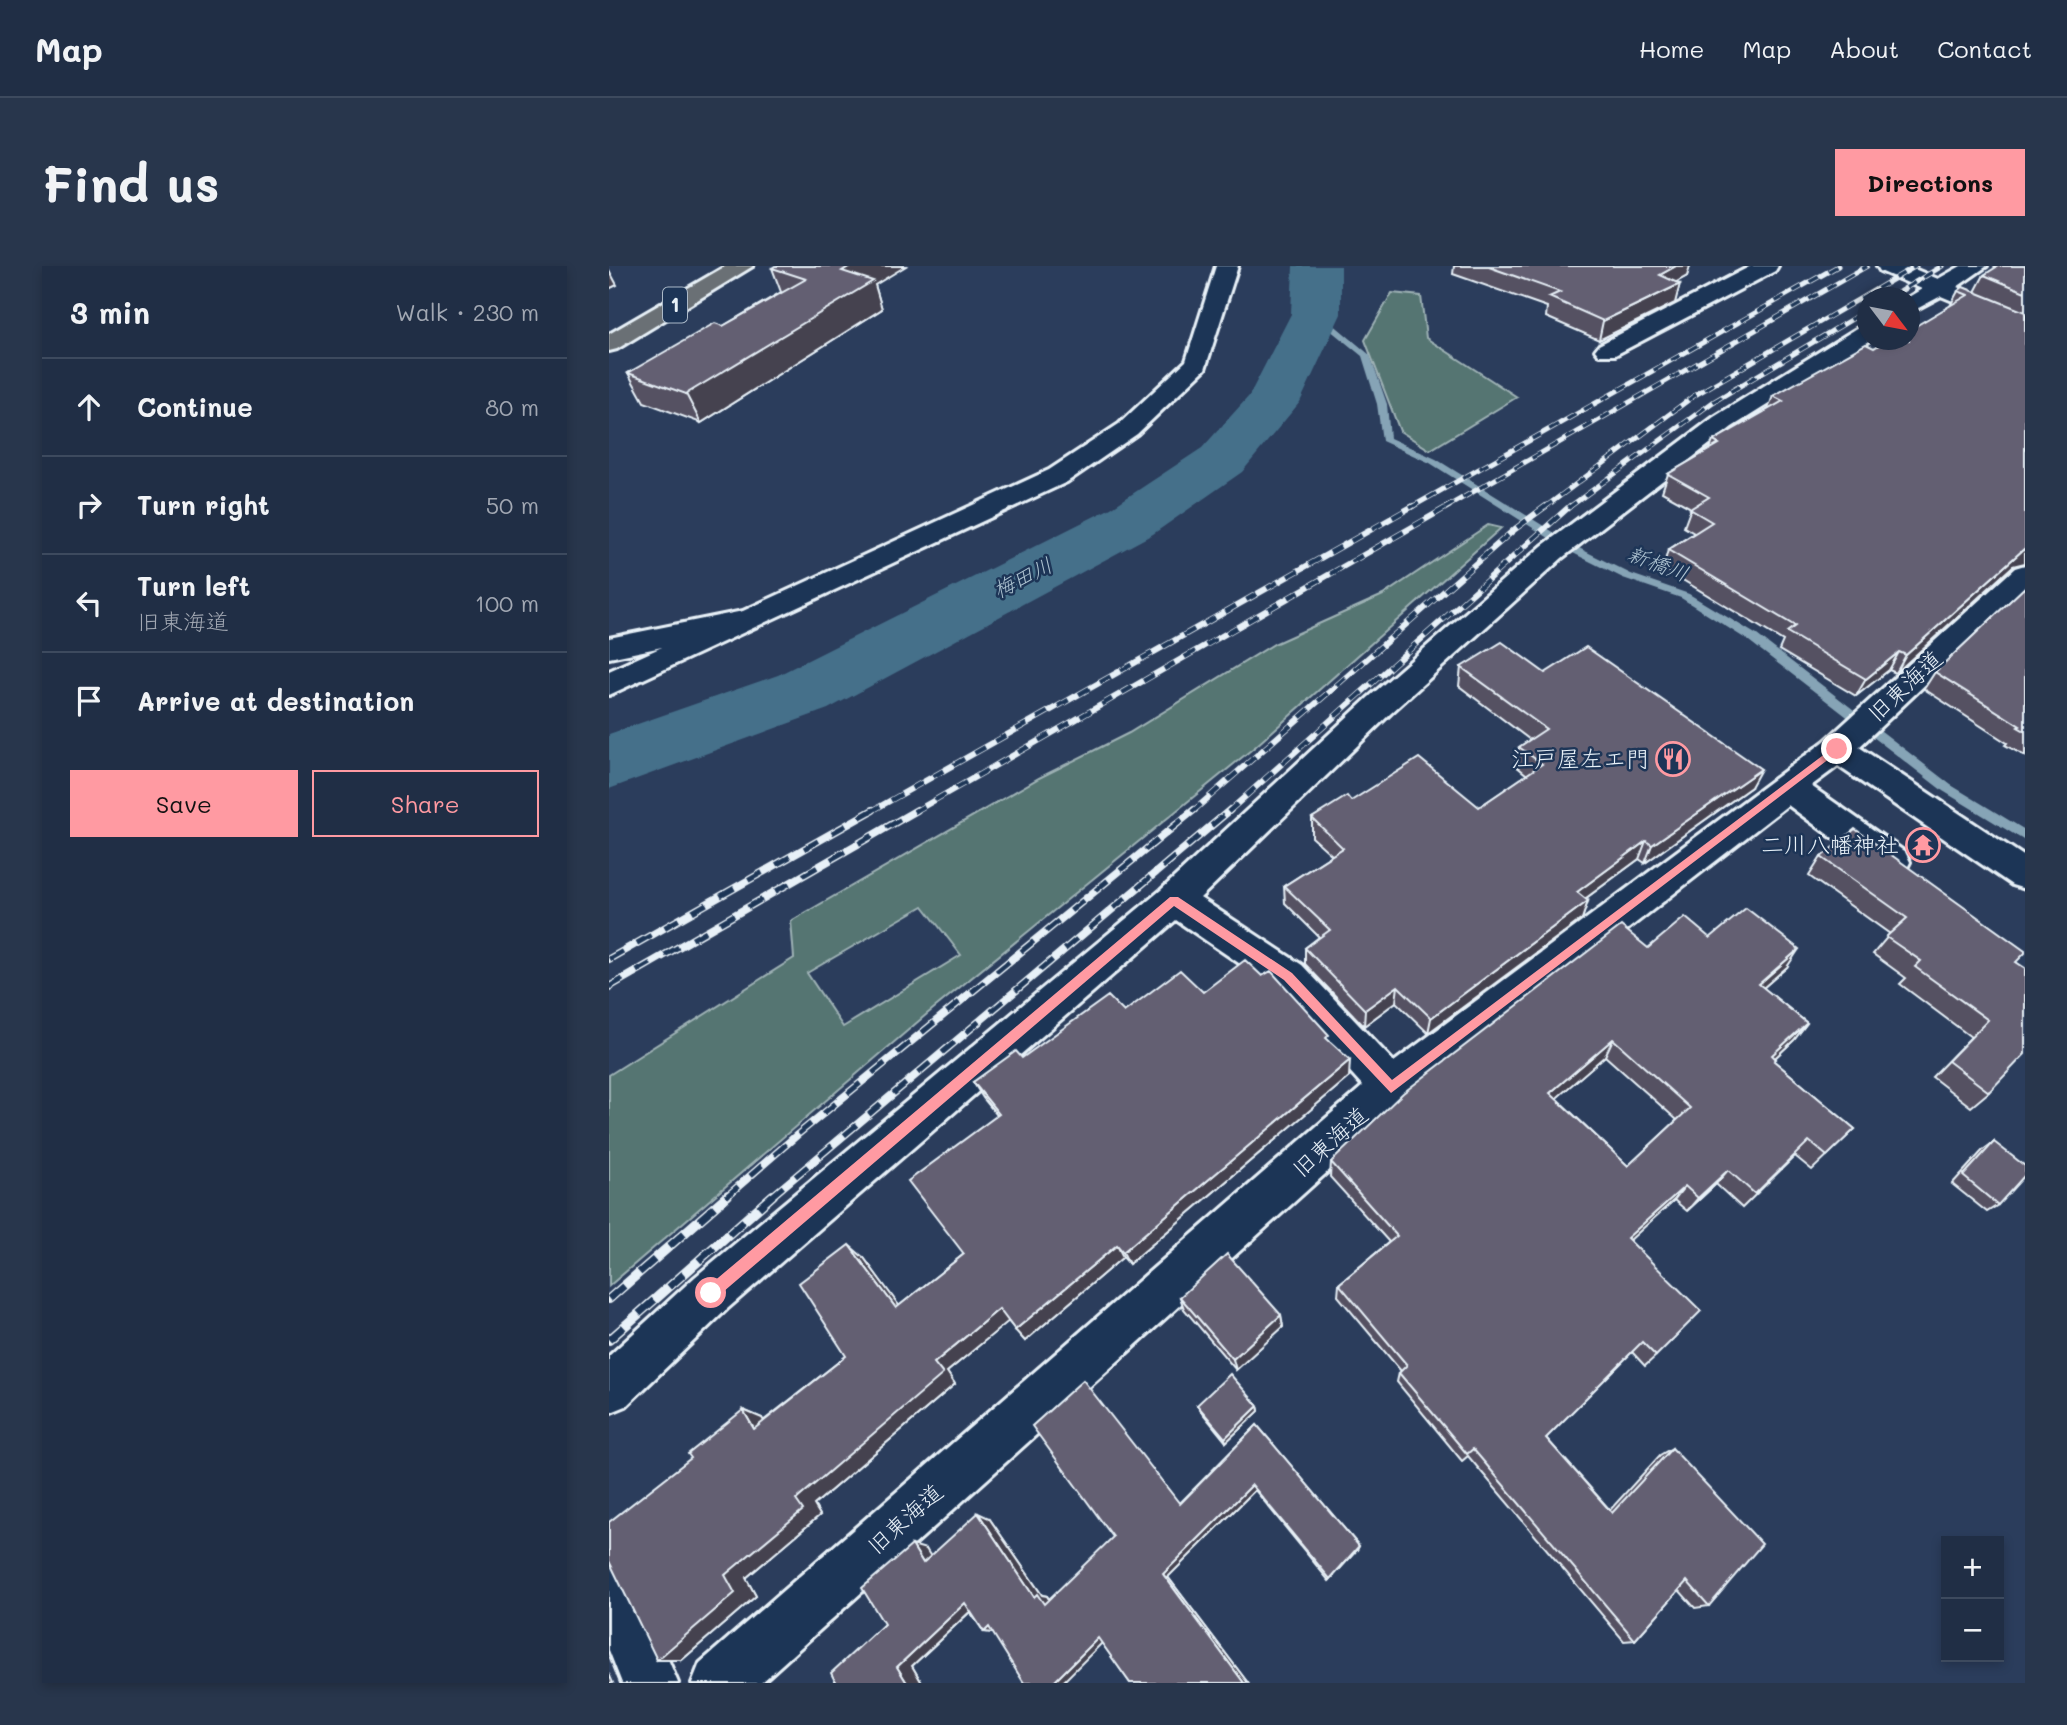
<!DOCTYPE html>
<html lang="en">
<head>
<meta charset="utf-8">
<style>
	:root { --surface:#202e45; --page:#28364c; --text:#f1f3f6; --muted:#a2a8b3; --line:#3d4a5e; --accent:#ff9aa2 }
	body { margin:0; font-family:Mali,"Klee One",sans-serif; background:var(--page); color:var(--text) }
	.controls { position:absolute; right:21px; bottom:21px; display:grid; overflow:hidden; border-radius:0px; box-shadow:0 4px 10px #0003 }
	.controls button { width:63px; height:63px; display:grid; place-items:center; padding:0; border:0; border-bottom:2px solid var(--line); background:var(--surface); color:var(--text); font:35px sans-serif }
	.compass { position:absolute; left:1248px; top:21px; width:63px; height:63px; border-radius:50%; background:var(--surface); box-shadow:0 4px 10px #0003; rotate:122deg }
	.stop { position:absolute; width:21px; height:21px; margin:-16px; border:5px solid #ff9aa2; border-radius:50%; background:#fff }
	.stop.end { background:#ff9aa2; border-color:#fff; box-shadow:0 2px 7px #0008 }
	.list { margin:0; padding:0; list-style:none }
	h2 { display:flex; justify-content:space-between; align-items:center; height:91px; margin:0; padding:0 28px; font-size:30px }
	h2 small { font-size:23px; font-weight:400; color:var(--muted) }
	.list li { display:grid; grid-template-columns:46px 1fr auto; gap:21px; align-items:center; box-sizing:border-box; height:98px; padding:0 28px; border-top:2px solid var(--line) }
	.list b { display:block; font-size:26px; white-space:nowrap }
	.list p { margin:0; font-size:23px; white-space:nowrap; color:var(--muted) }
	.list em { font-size:23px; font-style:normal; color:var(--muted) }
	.actions { display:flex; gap:14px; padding:21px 28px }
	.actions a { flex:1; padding:16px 0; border:2px solid var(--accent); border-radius:0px; text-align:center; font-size:24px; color:var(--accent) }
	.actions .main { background:var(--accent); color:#111 }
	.icon { flex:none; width:38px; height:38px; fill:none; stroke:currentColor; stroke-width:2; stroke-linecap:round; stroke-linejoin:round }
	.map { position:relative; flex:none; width:1416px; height:1417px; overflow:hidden; border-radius:0px }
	header { display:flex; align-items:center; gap:42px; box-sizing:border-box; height:98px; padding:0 35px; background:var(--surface); border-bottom:2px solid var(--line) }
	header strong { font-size:33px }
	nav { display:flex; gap:38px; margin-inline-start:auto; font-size:24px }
	.intro { display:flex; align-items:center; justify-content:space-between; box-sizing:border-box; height:168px; padding:0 42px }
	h1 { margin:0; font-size:49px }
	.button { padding:18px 32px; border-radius:0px; background:var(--accent); color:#111; font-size:24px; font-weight:700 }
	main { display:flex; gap:42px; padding:0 42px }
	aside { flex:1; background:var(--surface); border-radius:0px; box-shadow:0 4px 10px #0003 }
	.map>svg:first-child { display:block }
</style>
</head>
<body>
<header>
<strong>Map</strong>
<nav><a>Home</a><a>Map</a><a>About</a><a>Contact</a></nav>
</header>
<div class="intro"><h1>Find us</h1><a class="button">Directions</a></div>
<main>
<aside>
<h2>3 min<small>Walk · 230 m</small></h2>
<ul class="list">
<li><svg class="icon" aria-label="ahead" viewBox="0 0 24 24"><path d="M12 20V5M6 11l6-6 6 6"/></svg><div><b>Continue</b></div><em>80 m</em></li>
<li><svg class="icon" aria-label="right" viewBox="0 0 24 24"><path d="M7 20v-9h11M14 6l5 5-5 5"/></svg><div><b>Turn right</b></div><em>50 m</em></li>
<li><svg class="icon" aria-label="left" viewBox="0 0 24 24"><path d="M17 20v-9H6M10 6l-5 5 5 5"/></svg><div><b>Turn left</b><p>旧東海道</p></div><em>100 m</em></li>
<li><svg class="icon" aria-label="arrive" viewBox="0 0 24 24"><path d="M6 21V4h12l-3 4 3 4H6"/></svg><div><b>Arrive at destination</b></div></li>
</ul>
<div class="actions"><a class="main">Save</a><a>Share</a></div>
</aside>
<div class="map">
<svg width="1416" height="1417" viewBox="0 0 1416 1417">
	<rect width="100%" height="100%" fill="#2b3d5c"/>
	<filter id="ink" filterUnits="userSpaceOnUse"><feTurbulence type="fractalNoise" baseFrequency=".0143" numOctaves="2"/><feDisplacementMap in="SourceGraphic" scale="14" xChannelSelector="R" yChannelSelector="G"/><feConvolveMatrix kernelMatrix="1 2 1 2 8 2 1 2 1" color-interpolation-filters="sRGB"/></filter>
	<g filter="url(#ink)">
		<!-- green -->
		<g fill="#557472" stroke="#9eb2b5" stroke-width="2" fill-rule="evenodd">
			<path d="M783 27 812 30 817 72 908 131 821 184 791 165 756 74Z"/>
			<path d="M879 259 892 262 647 480 318 748 0 1020V809L185 692 182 655 430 512 520 467 665 378 774 329ZM314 640 352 689 234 761 198 707Z"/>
		</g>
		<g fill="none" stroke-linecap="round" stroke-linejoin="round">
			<!-- stream -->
			<path fill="#86a4b6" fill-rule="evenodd" d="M704 46H710L761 89 778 138 781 172 827 193 970 282 1022 308 1080 328 1148 369 1342 519 1416 564V575L1334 525 1140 375 1072 332 1014 312 962 286 821 197 773 175 768 138 753 90 704 50Z"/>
			<!-- river -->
			<path fill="#45708a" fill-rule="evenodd" d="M684 0H732V48L691 136 633 206 544 268 219 443 0 523V468L169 409 502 242 593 182 640 130 682 48Z"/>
			<!-- minor casing -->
			<g stroke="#e8f1f8" stroke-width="6">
				<g id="minor">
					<path d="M607 0H629L596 103 528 168 458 216 0 429V405L53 381 0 392V372L134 345 440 204 510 158 577 95Z"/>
					<path d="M1142 0H1169L1166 5 1006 89H990L986 84 990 79Z"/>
					<path d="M1268 0H1298L1329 13 1352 0H1378L1348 21 1416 50V65L1332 30 1300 47 1298 32 1313 23 1271 5Z"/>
					<path d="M1258 59V74H1262L1123 161 953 292 782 447 591 632 693 699 785 796 1216 475 1406 302 1416 299V324L1250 481 1416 591V623L1403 619 1229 500 1202 520 1296 586 1301 596 1296 606 1283 610 1270 606 1179 539 797 835 152 1417H83L91 1397 754 820 665 721 567 654 118 1043 17 1140 0 1147V1090L86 1011 552 624 760 431 933 280 1105 151 1250 61Z"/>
					<path d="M0 1291 19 1298 69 1417H13L0 1384Z"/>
				</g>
			</g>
			<!-- highway casing -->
			<g stroke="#e8f1f8" stroke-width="6">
				<path id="highway" d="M117 0H144L8 83 0 85V68Z"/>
			</g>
			<!-- minor -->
			<use href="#minor" fill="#1d3557" fill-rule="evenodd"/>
			<!-- highway -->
			<use href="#highway" fill="#6a7074" fill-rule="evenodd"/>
			<!-- rail-far3 casing -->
			<g stroke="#e8f1f8" stroke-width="5">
				<g id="rail-far3">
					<path d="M1280 32 1333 0"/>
					<path d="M801 242 1229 0"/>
					<path d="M836 242 1258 0"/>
					<path d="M935 242 1086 129 1307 0"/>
					<path d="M959 242 1104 136 1258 44"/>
				</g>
			</g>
			<!-- rail-far2 casing -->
			<g stroke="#e8f1f8" stroke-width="6">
				<g id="rail-far2">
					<path d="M261 546 804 240"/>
					<path d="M305 546 840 240"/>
					<path d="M583 546 906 263 937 240"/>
					<path d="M619 546 961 240"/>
				</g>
			</g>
			<!-- rail-far1 casing -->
			<g stroke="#e8f1f8" stroke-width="8">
				<g id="rail-far1">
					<path d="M0 693 264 544"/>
					<path d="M0 721 308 544"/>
					<path d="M117 931 188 869 585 544"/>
					<path d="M162 931 621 544"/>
				</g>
			</g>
			<!-- rail casing -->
			<g stroke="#e8f1f8" stroke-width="10">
				<g id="rail">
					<path d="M0 1033 119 929"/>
					<path d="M0 1074 164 929"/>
				</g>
			</g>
			<!-- rail-far3 -->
			<use href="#rail-far3" stroke="#1d3557" stroke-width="3.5" stroke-dasharray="10" stroke-linecap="butt"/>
			<!-- rail-far2 -->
			<use href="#rail-far2" stroke="#1d3557" stroke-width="4.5" stroke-dasharray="12" stroke-linecap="butt"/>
			<!-- rail-far1 -->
			<use href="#rail-far1" stroke="#1d3557" stroke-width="5" stroke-dasharray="16" stroke-linecap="butt"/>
			<!-- rail -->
			<use href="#rail" stroke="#1d3557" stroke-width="7" stroke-dasharray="20" stroke-linecap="butt"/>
		</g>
		<!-- wall -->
		<g fill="#555162" stroke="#e8f1f8" stroke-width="2" fill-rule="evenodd">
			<path d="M845 0H1081L1078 10 1067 16 1066 37 990 74 937 51 938 41 844 8Z"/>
			<path d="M1386 0H1416V297L1404 300 1287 407 1280 404 1247 430 1170 384 1174 375 1054 302 1059 284 1085 267 1075 261 1082 242 1053 226 1059 208 1101 183 1104 175 1159 143 1164 130 1265 82 1284 74 1341 40 1349 25 1366 26 1375 9 1385 3Z"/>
			<path d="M163 2 266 19 273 43 92 157 35 136 19 107 114 60 172 26Z"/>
			<path d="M1416 321V490L1396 479 1398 477 1315 423 1326 406Z"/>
			<path d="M852 401 936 407 1142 521 1036 597 1030 593 976 633 979 635 973 653 819 767 787 736 755 760 696 698V682L710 671 676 637 675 620 723 589 703 571V552L742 535 870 541 918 509 906 499 910 481 921 474 850 420Z"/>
			<path d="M1212 591 1407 696 1380 826 1362 841 1323 811 1362 771 1291 718 1297 712 1264 688 1281 668 1200 610Z"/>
			<path d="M1101 672 1178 701 1154 722 1198 757 1185 774 1166 792 1167 793 1165 795 1246 863 1203 904 1186 890 1133 942 1107 918 1078 945 1065 934 1020 974 1047 1090 1036 1100 1023 1086 937 1172 1001 1244 1051 1189 1063 1182 1100 1340 1086 1342 1070 1324 1026 1374 1015 1375 859 1190 853 1195 788 1116 790 1107 792 1105 729 1030 730 1018 780 976 721 911 722 896 1039 682ZM996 790 1068 854 1019 900 947 832Z"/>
			<path d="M594 726 720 775 740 811 520 998 514 991 416 1075 399 1055 338 1106 346 1118 205 1239 211 1249 137 1312 147 1330 73 1394 134 1144 153 1152 154 1155 237 1090 255 992 290 1040 355 988 388 849 374 832 364 816 413 792 515 746Z"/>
			<path d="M1385 876 1389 939 1378 946 1343 918 1374 884Z"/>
			<path d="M571 1031 672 1049 674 1061 627 1104 575 1043Z"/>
			<path d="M588 1139 649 1140 650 1145 617 1176 591 1144Z"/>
			<path d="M648 1159 750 1280 748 1284 720 1315 646 1224 559 1311 639 1417H521L493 1377 375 1366 361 1346 303 1400 313 1417H227L275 1358 317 1283 321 1291 380 1252 433 1329 438 1330 440 1333 571 1237Z"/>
		</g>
		<!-- shaded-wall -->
		<g fill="#454250" stroke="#e8f1f8" stroke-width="2">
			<path d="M241 0H297L266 19 273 43 92 157 77 128 233 5Z"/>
			<path d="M1067 0H1081L1078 10 1046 28 1051 9Z"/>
			<path d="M0 4 8 19 0 23Z"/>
			<path d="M1071 18 1066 37 990 74 994 55Z"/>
			<path d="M1416 282V297L1404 300 1287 407 1297 389Z"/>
			<path d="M1290 386 1280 404 1247 430 1257 413Z"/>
			<path d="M1152 503 1142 521 1036 597 1043 579Z"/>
			<path d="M1037 575 1030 593 962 643 968 626Z"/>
			<path d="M979 635 973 653 819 767 822 752Z"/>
			<path d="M1190 683 1178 701 1138 736 1150 718Z"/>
			<path d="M789 720 787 736 755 760 756 744Z"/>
			<path d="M1198 757 1185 774 1151 806 1163 789Z"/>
			<path d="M1004 773 996 790 935 843 941 827Z"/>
			<path d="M741 794 740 811 520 998 514 986Z"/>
			<path d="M1119 904 1107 918 1078 945 1089 932Z"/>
			<path d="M1076 920 1065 934 1009 985 1018 972Z"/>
			<path d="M240 979 255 992 300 1053 287 1042Z"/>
			<path d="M508 979 514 991 416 1075 406 1064Z"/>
			<path d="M390 1043 401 1054 338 1106 346 1118 205 1239 211 1249 137 1312 147 1330 73 1394H48L116 1309 187 1234 325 1097Z"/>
			<path d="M672 1049 674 1061 627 1104 624 1093Z"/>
			<path d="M649 1140 650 1145 617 1176 616 1172Z"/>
			<path d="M134 1144 153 1152 164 1170 145 1163Z"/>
			<path d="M643 1219 646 1224 559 1311 639 1417H635L554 1308Z"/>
			<path d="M369 1247 380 1252 433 1329 438 1330 444 1340 435 1338 425 1331Z"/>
			<path d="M303 1279 317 1283 328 1300 314 1297Z"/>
			<path d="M750 1280 748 1284 720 1315 721 1313Z"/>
			<path d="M356 1337 368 1339 303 1400 313 1417H298L288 1401Z"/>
			<path d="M380 1361 386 1367 375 1366Z"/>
			<path d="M489 1372 497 1373 453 1417H444Z"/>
			<path d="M0 1408 4 1417H0Z"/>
		</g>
		<!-- building -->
		<g fill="#635e72" stroke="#e8f1f8" stroke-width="2" fill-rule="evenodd">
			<path d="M166 0H241L233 5 264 15 77 128 19 107 106 57 114 60 197 13 163 2Z"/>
			<path d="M877 0H1067L1051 9 1071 18 994 55 940 31 951 26Z"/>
			<path d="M1389 0H1416V26L1375 9Z"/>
			<path d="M1354 21 1416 46V282L1297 389 1290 386 1257 413 1178 366 1186 360 1059 284 1103 256 1081 243 1100 231 1059 208 1110 178 1104 175 1174 135 1164 130 1257 78 1265 82 1278 74H1300V64L1359 29 1349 25Z"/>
			<path d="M1416 321V465L1409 461 1411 460 1326 406Z"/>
			<path d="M893 376 936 407 977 381 1152 503 1043 579 1037 575 968 626 979 635 822 752 789 720 756 744 696 682 721 664 675 620 734 582 703 552 738 530 742 535 810 492 870 541 933 498 910 481 937 463 852 401Z"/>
			<path d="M1246 563 1416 685V687L1407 696 1416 702V788L1380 826 1339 795 1379 754 1306 701 1312 695 1277 671 1298 652 1212 591Z"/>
			<path d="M1137 642 1190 683 1150 718 1198 757 1163 789 1167 793 1165 795 1246 863 1218 890 1200 875 1146 928 1119 904 1089 932 1076 920 1018 972 1092 1045 1047 1090 1033 1076 937 1172 1003 1247 1063 1182 1153 1278 1100 1340 1078 1315 1026 1374 864 1183 858 1188 790 1107 798 1099 730 1018 788 970 722 896 794 827 1012 660 1039 682 1076 651 1101 672ZM1004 773 1081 842 1019 900 941 827Z"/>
			<path d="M636 694 653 710 662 705 720 769 717 772 741 794 514 986 508 979 406 1064 390 1043 325 1097 334 1108 187 1234 194 1244 116 1309 126 1327 48 1394 0 1295V1256L82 1192 79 1188 134 1144 145 1163 237 1090 190 1017 240 979 287 1042 355 988 299 915 390 848 364 816 407 785 413 792 499 730 515 746 571 704 594 726Z"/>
			<path d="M1385 876 1416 900V909L1389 939 1354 910Z"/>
			<path d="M618 988 672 1049 624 1093 571 1031Z"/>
			<path d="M621 1108 649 1140 616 1172 588 1139Z"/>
			<path d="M474 1114 571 1238 648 1159 750 1280 721 1313 643 1219 554 1308 635 1417H521L489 1372 444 1417H415L380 1361 375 1366 356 1337 288 1401 298 1417H227L222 1407 275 1358 253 1322 303 1279 314 1297 369 1247 425 1331 428 1328 435 1338 504 1271 423 1160Z"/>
		</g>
	</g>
	<!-- route -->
	<path fill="#ff9aa2" d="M1225 481 1233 483 782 827 675 714 565 640 107 1032H97V1022L561 631H569L683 707 783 814Z"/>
	<!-- icons -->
	<defs>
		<g id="restaurant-ring" transform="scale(1.75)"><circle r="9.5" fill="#1d3557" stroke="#ff9aa2" stroke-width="1.5"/><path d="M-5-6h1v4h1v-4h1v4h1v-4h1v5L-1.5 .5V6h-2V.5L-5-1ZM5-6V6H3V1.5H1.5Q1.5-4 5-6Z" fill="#ff9aa2"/></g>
		<g id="temple-ring" transform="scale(1.75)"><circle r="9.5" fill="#1d3557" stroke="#ff9aa2" stroke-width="1.5"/><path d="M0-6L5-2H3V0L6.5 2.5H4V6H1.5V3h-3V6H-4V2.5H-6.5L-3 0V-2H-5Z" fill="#ff9aa2"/></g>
	</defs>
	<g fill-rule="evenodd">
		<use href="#restaurant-ring" x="1064" y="493"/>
		<use href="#temple-ring" x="1314" y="579"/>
	</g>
	<g text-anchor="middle" stroke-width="5" stroke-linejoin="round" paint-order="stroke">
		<!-- shield labels -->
		<rect fill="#1d3557" stroke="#abb9c8" stroke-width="2" x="54" y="21.5" width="24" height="35" rx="5"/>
		<g font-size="21" font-weight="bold" fill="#e8f1f8">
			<text x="66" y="46">1</text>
		</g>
		<!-- far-water labels -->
		<g font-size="21" font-style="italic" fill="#afc4d2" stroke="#1d3557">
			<text transform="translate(1049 298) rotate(21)" y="7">新橋川</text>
			<text transform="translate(414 312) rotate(-27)" y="7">梅田川</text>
		</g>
		<!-- street labels -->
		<g font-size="23" fill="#e8f1f8" stroke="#1d3557">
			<text transform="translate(1296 420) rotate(-43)" y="8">旧東海道</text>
			<text transform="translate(721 876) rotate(-42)" y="8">旧東海道</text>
			<text transform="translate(296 1253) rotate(-42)" y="8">旧東海道</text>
		</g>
		<!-- poi labels -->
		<g font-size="23" fill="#e8f1f8" stroke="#1d3557" text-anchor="end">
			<text x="1040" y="501">江戸屋左エ門</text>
			<text x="1290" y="587">二川八幡神社</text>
		</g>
	</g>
</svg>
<div class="controls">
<button>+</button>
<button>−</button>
</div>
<svg class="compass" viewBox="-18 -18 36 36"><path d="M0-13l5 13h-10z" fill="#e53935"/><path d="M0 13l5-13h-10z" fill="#a2a8b3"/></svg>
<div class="stop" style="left:102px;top:1027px"></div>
<div class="stop end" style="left:1228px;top:483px"></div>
</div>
</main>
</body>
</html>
